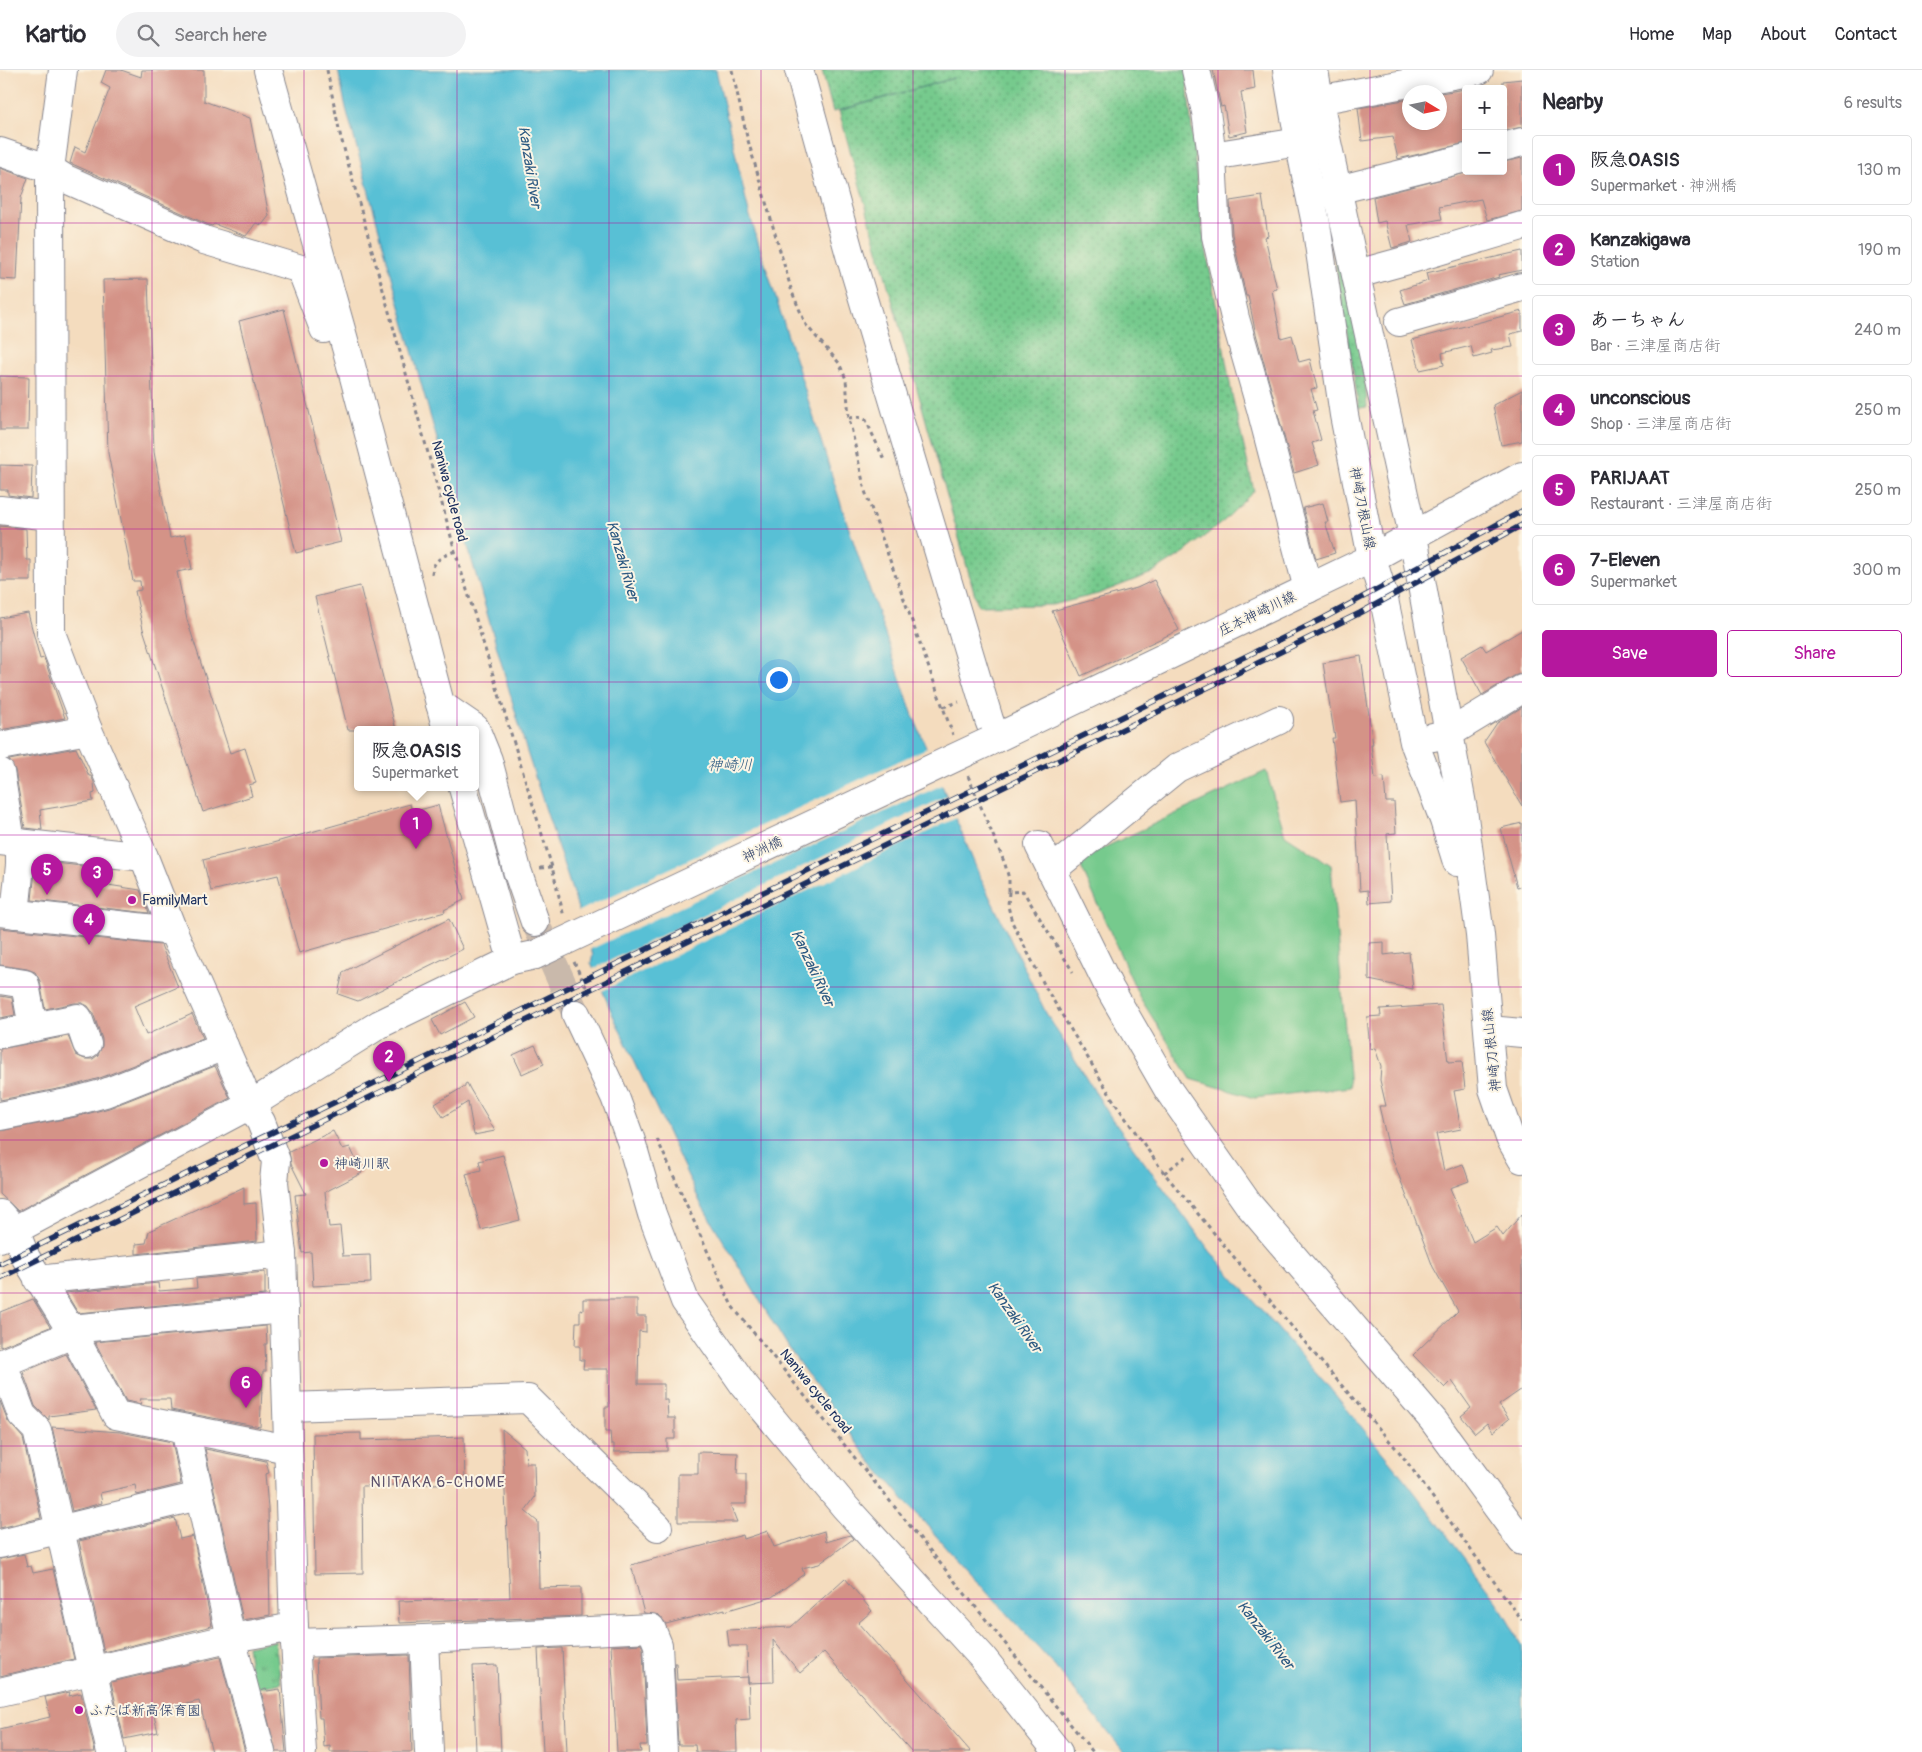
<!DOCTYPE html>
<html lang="en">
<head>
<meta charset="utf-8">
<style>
	:root { --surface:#fff; --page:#f2f2f3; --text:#2b2b33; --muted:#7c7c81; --line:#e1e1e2; --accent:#b5179e }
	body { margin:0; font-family:Pangolin,"Klee One",sans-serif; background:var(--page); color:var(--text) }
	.controls { position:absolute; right:15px; top:15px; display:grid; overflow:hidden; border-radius:5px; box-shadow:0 2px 12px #0003 }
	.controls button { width:45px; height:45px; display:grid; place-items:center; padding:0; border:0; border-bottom:1px solid var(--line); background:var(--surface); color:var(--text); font:25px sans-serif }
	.compass { position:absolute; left:1402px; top:15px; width:45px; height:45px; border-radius:50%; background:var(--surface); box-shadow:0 2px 12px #0003; rotate:100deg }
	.you { position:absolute; left:778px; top:609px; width:18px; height:18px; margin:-12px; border:4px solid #fff; border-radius:50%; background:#1a73e8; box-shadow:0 0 0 8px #1a73e833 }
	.badge { display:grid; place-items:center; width:32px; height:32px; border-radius:50%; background:var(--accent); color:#fff; font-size:16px; font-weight:700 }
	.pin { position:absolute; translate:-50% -41px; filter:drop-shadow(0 1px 2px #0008) }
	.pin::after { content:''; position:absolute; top:26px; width:18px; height:15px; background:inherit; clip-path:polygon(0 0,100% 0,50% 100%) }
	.popup { position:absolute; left:354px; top:656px; width:125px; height:65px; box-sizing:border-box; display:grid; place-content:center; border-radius:5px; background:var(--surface); filter:drop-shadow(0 1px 4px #0005); font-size:16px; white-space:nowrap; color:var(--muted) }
	.popup b { font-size:19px; color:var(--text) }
	.popup::after { content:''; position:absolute; left:50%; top:100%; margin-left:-10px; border:10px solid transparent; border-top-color:var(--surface) }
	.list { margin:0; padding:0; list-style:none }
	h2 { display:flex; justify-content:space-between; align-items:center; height:65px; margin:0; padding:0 20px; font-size:21px }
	h2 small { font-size:16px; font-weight:400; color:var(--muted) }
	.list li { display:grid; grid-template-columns:32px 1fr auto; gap:15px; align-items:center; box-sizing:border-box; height:70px; margin:0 10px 10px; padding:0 10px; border:1px solid var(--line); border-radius:5px }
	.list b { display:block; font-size:19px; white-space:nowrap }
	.list p { margin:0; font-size:16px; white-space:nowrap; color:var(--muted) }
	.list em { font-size:16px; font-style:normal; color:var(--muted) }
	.actions { display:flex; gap:10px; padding:15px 20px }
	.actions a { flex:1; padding:11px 0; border:1px solid var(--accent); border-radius:5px; text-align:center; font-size:18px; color:var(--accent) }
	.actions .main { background:var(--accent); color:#fff }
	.icon { flex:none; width:28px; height:28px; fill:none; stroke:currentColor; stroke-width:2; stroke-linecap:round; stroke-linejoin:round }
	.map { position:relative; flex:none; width:1522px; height:1682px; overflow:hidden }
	header { display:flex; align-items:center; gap:30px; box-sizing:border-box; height:70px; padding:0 25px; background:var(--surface); border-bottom:1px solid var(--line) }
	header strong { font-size:24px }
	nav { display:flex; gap:28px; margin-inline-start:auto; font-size:18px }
	.search { width:350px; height:45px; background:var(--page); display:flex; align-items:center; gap:12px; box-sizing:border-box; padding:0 18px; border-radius:28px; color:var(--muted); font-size:19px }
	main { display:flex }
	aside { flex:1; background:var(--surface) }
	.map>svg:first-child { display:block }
</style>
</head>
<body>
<header>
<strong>Kartio</strong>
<div class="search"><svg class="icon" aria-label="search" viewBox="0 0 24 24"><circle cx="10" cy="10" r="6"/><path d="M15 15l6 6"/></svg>Search here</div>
<nav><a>Home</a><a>Map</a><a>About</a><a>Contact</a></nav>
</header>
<main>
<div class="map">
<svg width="1522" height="1682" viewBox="0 0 1522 1682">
	<defs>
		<pattern id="grass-dots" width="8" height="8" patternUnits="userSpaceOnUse" patternTransform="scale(1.25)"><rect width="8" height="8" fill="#76ca8d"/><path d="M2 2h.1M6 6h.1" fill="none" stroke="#60a476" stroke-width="1.8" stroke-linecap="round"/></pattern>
		<pattern id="park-tufts" width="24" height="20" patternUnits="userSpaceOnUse" patternTransform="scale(1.25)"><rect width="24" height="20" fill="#76ca8d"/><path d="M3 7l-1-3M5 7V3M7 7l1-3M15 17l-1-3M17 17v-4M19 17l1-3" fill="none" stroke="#60a476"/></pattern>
	</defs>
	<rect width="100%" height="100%" fill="#fcf5e5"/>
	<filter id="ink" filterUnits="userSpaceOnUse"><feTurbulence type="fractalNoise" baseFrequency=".02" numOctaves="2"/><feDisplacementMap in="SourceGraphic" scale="10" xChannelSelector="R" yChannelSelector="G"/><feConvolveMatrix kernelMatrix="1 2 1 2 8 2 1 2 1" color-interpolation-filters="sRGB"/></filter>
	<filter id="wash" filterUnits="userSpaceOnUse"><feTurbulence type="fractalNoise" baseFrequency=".0096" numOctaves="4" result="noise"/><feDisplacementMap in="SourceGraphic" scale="20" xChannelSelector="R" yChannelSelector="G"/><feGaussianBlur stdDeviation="1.12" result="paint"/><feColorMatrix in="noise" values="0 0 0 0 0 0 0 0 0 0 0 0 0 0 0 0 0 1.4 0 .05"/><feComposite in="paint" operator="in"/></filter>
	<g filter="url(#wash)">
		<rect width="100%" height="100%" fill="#f4dcbe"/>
		<!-- grass -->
		<g fill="url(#grass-dots)" stroke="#487c76">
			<path d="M822 0H1186L1200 144 1232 325 1254 421 1226 449 1185 482 1152 503 1098 524 1052 535 978 536 839 41 954 8 833 42Z"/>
			<path d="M1332 159 1364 292 1367 337 1359 338 1331 164Z"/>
		</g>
		<!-- park -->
		<path fill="url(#park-tufts)" stroke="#487c76" d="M275 1571 281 1613 252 1619 247 1576Z"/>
		<!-- pitch -->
		<path fill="#76ca8d" stroke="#487c76" d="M1266 701 1285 765 1331 795 1350 1017 1254 1028 1191 1009 1139 926 1078 790Z"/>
		<!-- water -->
		<path fill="#58c0d5" stroke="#3a789a" d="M338 0H716L749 143 846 450 912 643 980 807 1046 943 1112 1049 1210 1181 1328 1316 1409 1415 1495 1529 1522 1575V1682H1124L1051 1592 959 1492 867 1387 789 1279 701 1134 611 941 591 893 593 885 526 679 420 310 346 38Z"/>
		<!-- pier -->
		<g fill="#f4dcbe">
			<path d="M929 677 944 714 589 880 577 842Z"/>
			<path d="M949 725 958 747 600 922 591 900Z"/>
		</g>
		<g id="blocks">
			<!-- building -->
			<g fill="#d49387">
				<path d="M106 0H121L141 7 142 0H204V31L250 48 269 146 262 155 256 153 246 166 214 154 212 156 209 155 70 93 75 77 85 82 110 18 101 13Z"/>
				<path d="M1213 0H1253L1255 19 1241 22 1247 62 1229 66 1224 36 1221 37Z"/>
				<path d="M1522 9V57L1503 61V11Z"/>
				<path d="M1466 19V73L1398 89 1393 67 1362 71 1358 38 1410 29V52H1440V23Z"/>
				<path d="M1522 88V141L1487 150 1481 129 1439 137 1442 149 1408 155 1412 172 1392 178 1385 151 1377 153 1373 127 1473 101H1503V92Z"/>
				<path d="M0 98 28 108 21 128 17 210 0 209Z"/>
				<path d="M1262 126 1268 166 1265 167 1277 219 1272 220 1281 268 1292 265 1299 292 1310 289 1317 318 1311 319 1317 340 1313 341 1321 370 1312 373 1319 395 1294 403 1255 260 1248 226H1246L1232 164 1230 131Z"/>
				<path d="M1522 181V200L1498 205 1499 207 1405 234 1400 220 1428 211 1426 203Z"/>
				<path d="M148 209 154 382 170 468 185 465 192 499 177 502 187 550 230 683 245 678 256 713 249 715 252 726 203 742 143 559 135 521 141 520 140 511H133L108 383 103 210Z"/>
				<path d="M284 239 341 472 296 483 239 251Z"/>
				<path d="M1522 241V261L1510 264 1513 277 1491 280 1492 283 1474 288 1471 276 1442 283 1444 295 1420 300 1412 270Z"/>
				<path d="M0 306 29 307 28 360H0Z"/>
				<path d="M1522 320V371L1501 375 1493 335Z"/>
				<path d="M0 395 32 396 31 428 8 425V420H0Z"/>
				<path d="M1323 433 1328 452H1325L1335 483 1316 489 1303 438Z"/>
				<path d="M0 456 26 459 27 490H31V511H0Z"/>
				<path d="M1154 510 1179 560 1081 606 1052 541 1137 518Z"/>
				<path d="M360 516 396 660H348L315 527Z"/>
				<path d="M28 543 40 589 44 588 65 648 0 660V548Z"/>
				<path d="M1522 560V603L1514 606 1482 625 1461 587 1482 575 1486 581Z"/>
				<path d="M1361 586 1373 675H1371L1375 708 1384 707 1386 732H1394L1396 763 1387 764 1391 831 1369 833 1368 820 1360 821 1355 730 1340 732 1332 668H1335L1323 593Z"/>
				<path d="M1522 637V736L1484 672 1497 653Z"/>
				<path d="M76 678 89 706H91L94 712 95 723 92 724 93 731 40 740 42 760 25 758 15 700 9 690Z"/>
				<path d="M410 734 412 742 438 735 464 830 444 840 445 842 299 883 278 805 211 821 203 790 269 774Z"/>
				<path d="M1522 753V816L1517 817 1501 758Z"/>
				<path d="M36 791 91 797 89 812 140 820 149 843 32 830Z"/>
				<path d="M449 849 463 879 358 931 338 924 343 902Z"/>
				<path d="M0 858 161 875 178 917 134 936 146 965 192 944 203 968 100 1008 68 1017 0 1030V979L68 966 76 985 85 989H93L98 985 102 976V969L93 943 88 936 82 933H75L45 939 40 911 35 902 27 899 0 895Z"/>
				<path d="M1384 872V885L1409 882 1413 919 1369 910V873Z"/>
				<path d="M0 926 12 928 15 945 0 948Z"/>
				<path d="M465 932 474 947 440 965 432 950Z"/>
				<path d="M1441 935 1448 992 1462 991 1465 1019 1454 1021 1461 1059 1436 1064 1444 1101 1463 1094 1469 1111 1450 1118 1473 1172 1497 1157 1503 1166 1522 1144V1319L1499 1335 1509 1349 1493 1362 1487 1353 1475 1363 1461 1346 1471 1338 1452 1311 1445 1318 1413 1285 1458 1241 1433 1197 1389 1079 1379 1036H1386L1380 1010 1381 996 1375 978 1370 979 1367 947 1381 946 1380 939Z"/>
				<path d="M535 975 544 994 522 1004 513 985Z"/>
				<path d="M215 996 230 1028 18 1141 0 1124V1061L75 1047 109 1038Z"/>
				<path d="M467 1013 470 1019 495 1061 474 1065 468 1032 443 1047 435 1034 465 1016V1014Z"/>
				<path d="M333 1061 342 1079 350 1077 362 1103 325 1122 329 1157 340 1156 343 1186 370 1185 371 1213 313 1216 311 1182 302 1183 295 1125 306 1124 291 1094 289 1082Z"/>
				<path d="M503 1085 520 1150 481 1160 466 1104 481 1100 479 1091Z"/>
				<path d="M244 1117V1134L256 1133 257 1171 136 1184V1174L146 1173 149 1161Z"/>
				<path d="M265 1202V1225L78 1243 66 1223 158 1213 159 1221 197 1218 196 1209Z"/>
				<path d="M33 1229 50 1257 0 1277V1242Z"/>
				<path d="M583 1229H637V1246H646V1262L639 1261 638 1314H664V1330H667L668 1348H675V1369H667V1381L614 1382V1374H611L610 1362H605V1337H609L608 1299H583L584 1290H580V1276H575L576 1252H580V1239L583 1240Z"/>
				<path d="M266 1256 267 1274H265L266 1301H263L260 1357 171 1340 170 1329H140L141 1334 126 1331 95 1272Z"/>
				<path d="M66 1284 96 1340 49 1346V1350L35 1336 23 1302Z"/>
				<path d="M0 1331 8 1351 23 1368 41 1448 0 1458Z"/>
				<path d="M52 1357 120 1362 172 1372 181 1414 137 1425 135 1415 100 1423 102 1433 72 1441Z"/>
				<path d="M502 1359 525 1378 526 1393H534L535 1427 525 1441 538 1452 539 1518 581 1517V1546L399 1553 398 1531 510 1528Z"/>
				<path d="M361 1363V1370L464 1367 465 1413 362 1416 363 1503 315 1504 313 1364Z"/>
				<path d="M205 1379 266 1391 269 1403 265 1404 268 1438 270 1545 243 1550Z"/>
				<path d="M698 1382 738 1383 737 1404H746V1434H730L737 1452H678V1404H698Z"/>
				<path d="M175 1448 180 1469 193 1466 212 1556 104 1582 79 1471Z"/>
				<path d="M768 1461 774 1477 824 1461 826 1472 850 1465 853 1469 819 1494 802 1498 804 1504 772 1527 725 1541V1539L666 1554 659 1545 644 1543 631 1495 743 1465 744 1469Z"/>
				<path d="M24 1484 27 1497 31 1496 33 1503 53 1499 74 1589 0 1606V1489Z"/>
				<path d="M845 1508 872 1541 858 1553 971 1682H912L824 1582 800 1603 773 1570 774 1612 748 1613 747 1576H729L727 1560 791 1557Z"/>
				<path d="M641 1574 643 1578 647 1675H640L641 1682H617L611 1576Z"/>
				<path d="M562 1578 567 1682H543L538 1579Z"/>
				<path d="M409 1585 412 1682H330V1676L324 1677 322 1648H319L316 1588Z"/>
				<path d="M220 1587 245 1682H212L199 1631 153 1642 158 1662 124 1669 111 1612Z"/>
				<path d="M674 1593H676L677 1610 748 1607 750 1649 736 1650 737 1682H696L695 1675H678Z"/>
				<path d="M497 1595 501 1682H476L473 1596Z"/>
				<path d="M266 1619 267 1621 280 1619 286 1682H276L261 1621Z"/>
				<path d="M70 1622 69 1626 81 1623 95 1682H0V1659L50 1647 45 1627Z"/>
			</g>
		</g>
	</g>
	<g filter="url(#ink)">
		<use href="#blocks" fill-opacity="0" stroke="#88868e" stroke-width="1"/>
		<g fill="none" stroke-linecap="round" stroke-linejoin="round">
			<!-- minor-tunnel -->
			<path stroke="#c9b9ab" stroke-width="28" stroke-dasharray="28 14" stroke-linecap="butt" d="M535 852 576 944"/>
			<!-- minor casing -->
			<g stroke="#88868e" stroke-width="30">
				<g id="minor">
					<path d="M63 0 50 99 51 563 88 660 144 787 173 861 250 1035 261 1052 276 1091 274 1112 282 1184 294 1557 302 1682"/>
					<path d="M268 0 349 288 447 660"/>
					<path d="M799 0 850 185 989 650 996 668"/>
					<path d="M1196 0 1206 42 1212 86"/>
					<path d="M1287 0 1299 71 1316 154 1344 345 1372 488 1383 525 1414 672 1444 750 1457 792"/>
					<path d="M1314 0 1326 68 1413 466 1463 740 1480 865 1493 1019 1510 1068 1522 1089"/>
					<path d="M1302 33 1479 0"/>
					<path d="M1503 77 1522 72"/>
					<path d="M0 82 50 99 66 109 204 170 301 199 324 259"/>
					<path d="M1321 124 1466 88"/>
					<path d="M1357 204 1408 190 1522 156"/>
					<path d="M1399 252 1522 217"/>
					<path d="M0 440 50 446"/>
					<path d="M1308 519 1261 339 1235 248 1216 166 1212 86 1317 69"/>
					<path d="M440 634 475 658 488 690 517 800 535 852"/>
					<path d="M1433 667 1448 664 1522 619"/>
					<path d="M988 672 1372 488 1522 406"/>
					<path d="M0 676 88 660"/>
					<path d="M0 702 11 772"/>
					<path d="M463 718 512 890"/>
					<path d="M0 771 144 787"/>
					<path d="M1039 775 1110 919 1169 1021 1249 1135 1433 1350 1522 1471"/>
					<path d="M1051 801 1177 698 1279 650"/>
					<path d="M0 842 173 861"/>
					<path d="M15 844 20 795V773"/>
					<path d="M0 910 25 914 33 957"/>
					<path d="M576 944 615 1027 631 1071 652 1144 685 1231 744 1315 845 1437 982 1587 1058 1682"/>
					<path d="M1489 960 1522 963"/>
					<path d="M0 964 78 948 87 974"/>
					<path d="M0 1046 72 1032 105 1023 224 976"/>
					<path d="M0 1144 15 1161 26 1188 73 1264 116 1345 288 1379"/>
					<path d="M0 1168 250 1035 380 954 512 890 535 885"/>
					<path d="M38 1210 282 1184"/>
					<path d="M70 1259 284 1239"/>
					<path d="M0 1294 73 1264"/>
					<path d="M3 1294 22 1345 37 1360 111 1682"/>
					<path d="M287 1337 528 1329 658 1457"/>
					<path d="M185 1359 231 1568 261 1682"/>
					<path d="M0 1474 199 1426"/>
					<path d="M424 1569 429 1682"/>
					<path d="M295 1573 424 1569 651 1558 658 1575 663 1682"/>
					<path d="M0 1622 232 1568 294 1557"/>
				</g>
			</g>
			<!-- path -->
			<g stroke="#88868e" stroke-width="3" stroke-dasharray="4 4" stroke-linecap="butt">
				<path d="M327 0 340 64 455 481 552 797 564 847"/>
				<path d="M732 0 747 67 792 222 806 255 839 293 846 309 849 348 865 421 953 665"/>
				<path d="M849 348 859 347 866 350 885 392"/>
				<path d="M432 505C432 490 443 486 455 481"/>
				<path d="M943 637 959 632"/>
				<path d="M968 706 1005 794 1009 809V822L1023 821 1073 902"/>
				<path d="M540 798 552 797"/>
				<path d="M1009 822 1008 836 1012 852 1047 920 1115 1033 1164 1103 1318 1288 1401 1384 1522 1550"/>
				<path d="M574 892 590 925"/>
				<path d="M657 1069 732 1236 1093 1682"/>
				<path d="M1164 1103 1187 1086"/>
			</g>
			<!-- minor -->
			<use href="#minor" stroke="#fff" stroke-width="28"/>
			<!-- rail casing -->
			<g stroke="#1b2f5e" stroke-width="5.5">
				<g id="rail">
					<path d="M0 1194 387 1007 549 927 1324 548 1522 441"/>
					<path d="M0 1208 1360 543 1522 455"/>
				</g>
			</g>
			<!-- rail -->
			<use href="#rail" stroke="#fcf5e5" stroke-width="4" stroke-dasharray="11" stroke-linecap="butt"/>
			<!-- minor-bridge casing -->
			<g stroke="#88868e" stroke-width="30" stroke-linecap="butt">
				<path id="minor-bridge" d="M535 885 988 672"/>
			</g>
			<!-- minor-bridge -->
			<use href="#minor-bridge" stroke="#fff" stroke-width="28"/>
		</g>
	</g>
	<!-- grid -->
	<path fill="none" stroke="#b5179e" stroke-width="1" stroke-opacity="0.55" d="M152 0V1682M304 0V1682M457 0V1682M609 0V1682M761 0V1682M913 0V1682M1065 0V1682M1218 0V1682M1370 0V1682M0 153H1522M0 306H1522M0 459H1522M0 612H1522M0 765H1522M0 917H1522M0 1070H1522M0 1223H1522M0 1376H1522M0 1529H1522"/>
	<!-- markers -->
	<g fill="#b5179e" stroke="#fcf5e5" stroke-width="2">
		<circle cx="132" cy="830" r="5"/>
		<circle cx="324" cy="1093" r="5"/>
		<circle cx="79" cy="1640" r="5"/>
	</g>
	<g text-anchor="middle" stroke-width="4" stroke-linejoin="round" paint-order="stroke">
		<!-- street labels -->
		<g font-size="14" fill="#1b2f5e" stroke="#fcf5e5">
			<text transform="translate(450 421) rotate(75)" y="5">Naniwa cycle road</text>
			<text transform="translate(1363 438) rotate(79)" y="5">神崎刀根山線</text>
			<text transform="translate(1257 543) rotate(-26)" y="5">庄本神崎川線</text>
			<text transform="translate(762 779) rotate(-25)" y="5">神洲橋</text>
			<text transform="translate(1491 980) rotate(-96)" y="5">神崎刀根山線</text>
			<text transform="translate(816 1321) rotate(51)" y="5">Naniwa cycle road</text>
		</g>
		<!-- poi labels -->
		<g font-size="14" fill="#1b2f5e" stroke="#fcf5e5" text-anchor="start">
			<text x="142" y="835">FamilyMart</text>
			<text x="334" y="1098">神崎川駅</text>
			<text x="89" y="1645">ふたば新高保育園</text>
		</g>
		<!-- water labels -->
		<g font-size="15" font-style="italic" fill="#2d5a82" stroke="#fcf5e5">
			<text transform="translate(530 97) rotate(81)" y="5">Kanzaki River</text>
			<text transform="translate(623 491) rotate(74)" y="5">Kanzaki River</text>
			<text x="730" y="700">神崎川</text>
			<text transform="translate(813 898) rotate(65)" y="5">Kanzaki River</text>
			<text transform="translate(1015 1247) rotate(55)" y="5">Kanzaki River</text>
			<text transform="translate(1266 1565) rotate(52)" y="5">Kanzaki River</text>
		</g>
		<!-- neighbourhood labels -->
		<g font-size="15" letter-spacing="1" fill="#5c526c" stroke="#fcf5e5">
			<text x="438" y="1417">NIITAKA 6-CHOME</text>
		</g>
	</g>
</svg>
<div class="controls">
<button>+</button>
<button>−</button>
</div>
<svg class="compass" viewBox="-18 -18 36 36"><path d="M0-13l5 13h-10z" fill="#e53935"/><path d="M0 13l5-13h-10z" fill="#7c7c81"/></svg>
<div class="you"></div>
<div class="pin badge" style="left:416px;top:779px">1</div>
<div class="popup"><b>阪急OASIS</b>Supermarket</div>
<div class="pin badge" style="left:389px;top:1012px">2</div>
<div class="pin badge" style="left:97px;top:828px">3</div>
<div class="pin badge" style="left:89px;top:875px">4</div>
<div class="pin badge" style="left:47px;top:825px">5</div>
<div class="pin badge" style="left:246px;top:1338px">6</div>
</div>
<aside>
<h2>Nearby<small>6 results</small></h2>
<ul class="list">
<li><span class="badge">1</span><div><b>阪急OASIS</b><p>Supermarket · 神洲橋</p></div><em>130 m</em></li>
<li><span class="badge">2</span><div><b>Kanzakigawa</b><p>Station</p></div><em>190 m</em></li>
<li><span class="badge">3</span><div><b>あーちゃん</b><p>Bar · 三津屋商店街</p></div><em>240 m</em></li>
<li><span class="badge">4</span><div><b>unconscious</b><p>Shop · 三津屋商店街</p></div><em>250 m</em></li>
<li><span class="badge">5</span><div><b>PARIJAAT</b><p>Restaurant · 三津屋商店街</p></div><em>250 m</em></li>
<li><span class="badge">6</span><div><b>7-Eleven</b><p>Supermarket</p></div><em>300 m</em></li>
</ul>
<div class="actions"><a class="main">Save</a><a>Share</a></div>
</aside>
</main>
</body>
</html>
